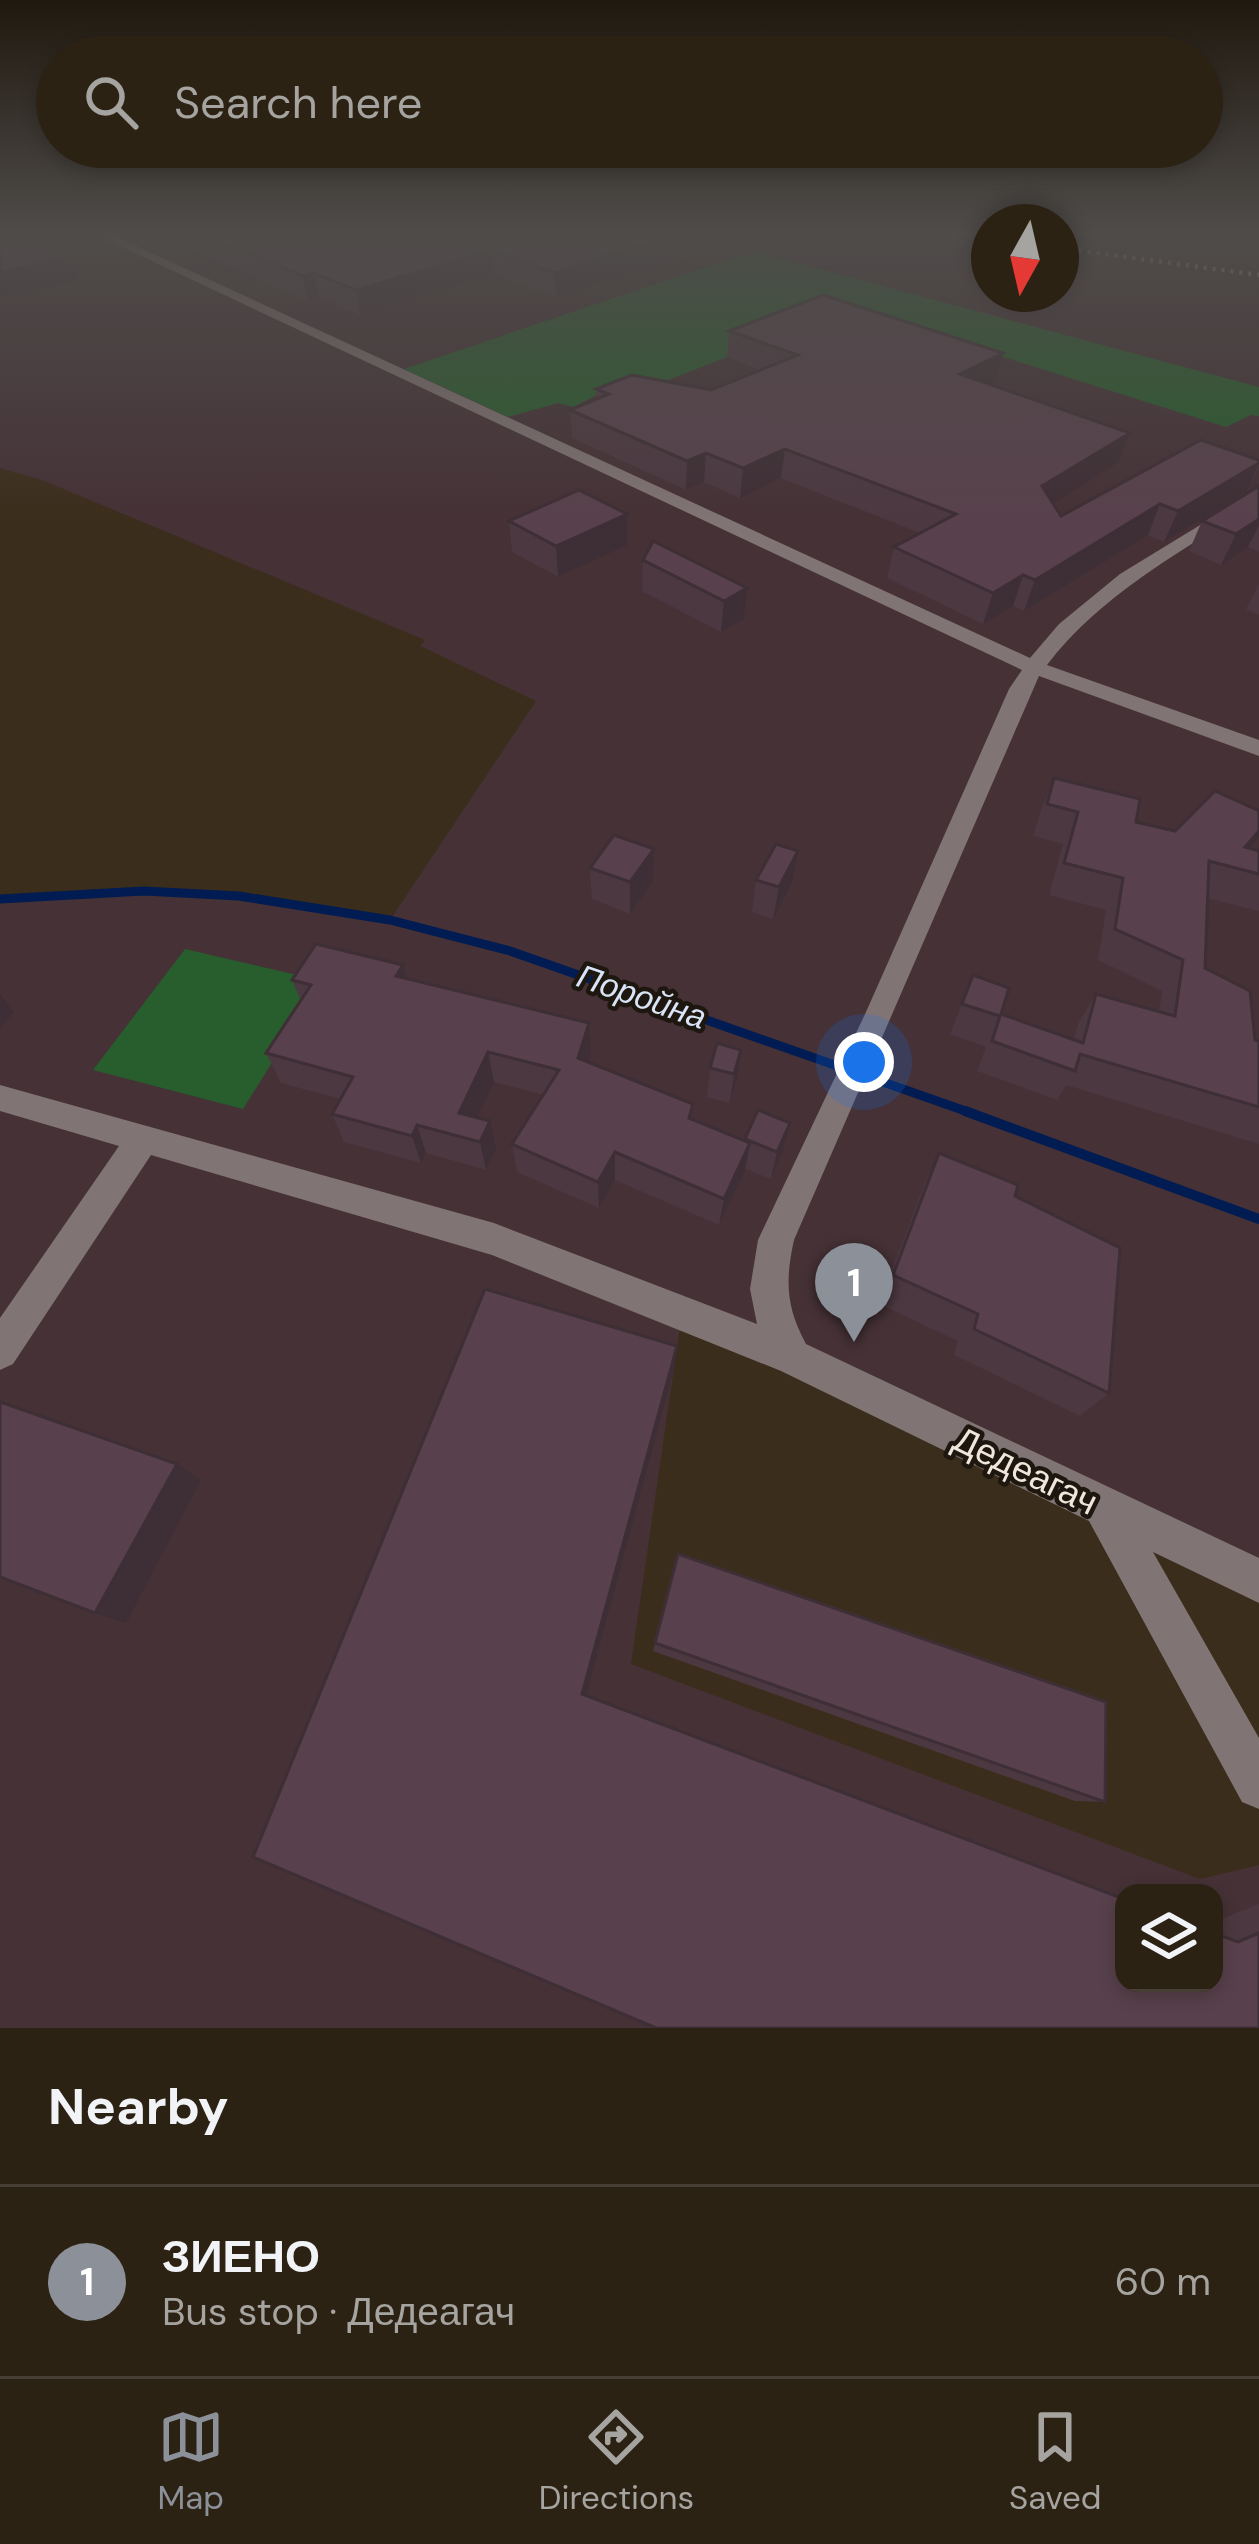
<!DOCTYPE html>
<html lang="en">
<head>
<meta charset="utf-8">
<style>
	:root { --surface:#2c2214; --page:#342a1d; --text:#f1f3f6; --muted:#a6a4a0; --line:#483f34; --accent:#8c9099 }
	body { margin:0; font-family:"DM Sans",sans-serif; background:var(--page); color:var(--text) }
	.controls { position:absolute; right:36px; bottom:36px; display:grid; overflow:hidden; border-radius:24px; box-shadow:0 6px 18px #0003 }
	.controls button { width:108px; height:108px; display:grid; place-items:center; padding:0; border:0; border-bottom:3px solid var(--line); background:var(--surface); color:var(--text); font:60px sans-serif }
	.compass { position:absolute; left:971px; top:204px; width:108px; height:108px; border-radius:50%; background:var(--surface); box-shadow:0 6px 18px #0003; rotate:188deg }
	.you { position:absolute; left:864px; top:1062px; width:42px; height:42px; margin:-30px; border:9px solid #fff; border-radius:50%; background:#1a73e8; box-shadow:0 0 0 18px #1a73e833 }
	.badge { display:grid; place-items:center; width:78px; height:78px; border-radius:50%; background:var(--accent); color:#fff; font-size:39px; font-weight:700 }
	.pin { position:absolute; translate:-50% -99px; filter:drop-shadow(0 3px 6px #0008) }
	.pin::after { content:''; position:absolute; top:63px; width:42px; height:36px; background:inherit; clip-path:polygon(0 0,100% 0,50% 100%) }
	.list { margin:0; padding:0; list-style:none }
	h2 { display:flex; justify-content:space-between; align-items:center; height:156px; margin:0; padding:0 48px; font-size:51px }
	h2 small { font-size:39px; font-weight:400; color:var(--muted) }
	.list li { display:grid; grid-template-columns:78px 1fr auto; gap:36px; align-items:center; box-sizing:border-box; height:192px; padding:0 48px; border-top:3px solid var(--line) }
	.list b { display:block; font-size:45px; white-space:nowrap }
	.list p { margin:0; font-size:39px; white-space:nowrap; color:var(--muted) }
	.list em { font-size:39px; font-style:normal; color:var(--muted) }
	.icon { flex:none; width:66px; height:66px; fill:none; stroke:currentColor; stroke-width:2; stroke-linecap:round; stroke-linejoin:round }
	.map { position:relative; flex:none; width:1259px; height:2028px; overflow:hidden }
	.search { position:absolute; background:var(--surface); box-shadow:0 6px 18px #0003; left:36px; right:36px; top:36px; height:132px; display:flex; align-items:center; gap:30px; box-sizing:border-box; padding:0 42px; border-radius:66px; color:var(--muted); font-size:45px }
	.sheet { height:348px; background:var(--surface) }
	nav { display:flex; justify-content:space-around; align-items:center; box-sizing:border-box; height:168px; border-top:3px solid var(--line); background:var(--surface); font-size:33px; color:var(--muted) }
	nav a { display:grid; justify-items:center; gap:6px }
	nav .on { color:var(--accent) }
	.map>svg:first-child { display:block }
</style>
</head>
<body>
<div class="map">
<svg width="1259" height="2028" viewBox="0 0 1259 2028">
	<rect width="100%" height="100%" fill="#3b2d1b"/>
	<!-- industrial -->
	<path fill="#453136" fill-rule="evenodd" d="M0 237H989V294H1061V237H1259V1581L682 1313 631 1664 1200 1879 1259 1865V2028H0V899L144 891 239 896 390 920 536 701 420 646 425 640 42 480 0 468ZM1124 1893H1214V1983H1124Z"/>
	<!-- green -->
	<g fill="#285d2d">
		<path d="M753 251 1259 387V416L1251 415 1226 427 905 326 824 319 630 395 605 391 573 407 558 403 508 417 404 369Z"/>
		<path d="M185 949 323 981 243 1109 93 1070Z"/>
	</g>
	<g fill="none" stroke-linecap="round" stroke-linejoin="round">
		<!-- stream-far1 -->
		<path stroke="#001c52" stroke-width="9" d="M0 899 144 891 239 896 390 920 510 951 974 1114"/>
		<!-- stream -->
		<path stroke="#001c52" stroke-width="10" d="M965 1111 1259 1219"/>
		<!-- minor -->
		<path fill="#817474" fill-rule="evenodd" d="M101 237H117L1030 658 1059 624 1120 574 1259 489V502C1184 550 1102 593 1047 665L1259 740V756L1039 676 794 1240C785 1281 786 1307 806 1344L1259 1558V1603L1153 1552 1259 1738V1809L1242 1802 1089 1521 781 1371 492 1255 151 1155 13 1364 0 1370V1318L119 1146 0 1111V1085L494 1223 757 1324 750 1289 758 1240 866 1012 1009 689 1022 670Z"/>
		<!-- rail -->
		<g stroke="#aca093" stroke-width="4.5" stroke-dasharray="3 6" stroke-linecap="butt">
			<path d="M970 237 989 240"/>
			<path d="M1061 248 1259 275"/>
		</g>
	</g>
	<!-- wall -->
	<g fill="#4c3841">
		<path d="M160 237H737L736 242 687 259 675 256 556 298 493 274 360 315 319 298 308 301Z"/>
		<path d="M729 331 996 381 989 384 1119 462 1053 504 1061 516 1259 460V466L1247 491 1164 542 1148 535 1024 611 1013 606 983 624 887 578 894 547 920 533 781 478 740 498 704 482 686 490 572 438 570 410 596 400V389L711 390 761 370 727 357Z"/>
		<path d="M1259 486V552L1248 547 1221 565 1189 551 1202 521Z"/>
		<path d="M627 514V545L558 577 512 552 509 521Z"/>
		<path d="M643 560 747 588 744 619 721 632 642 591Z"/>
		<path d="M1259 584V615L1246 609Z"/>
		<path d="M1054 778 1136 822 1175 831 1259 811V836L1251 849 1259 851V911L1207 898 1205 968 1255 1040 1259 1041V1144L1066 1085 1057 1100 977 1071 986 1047 950 1034 973 975 1001 1014 1074 1039 1078 1024 1096 994 1159 1012 1162 991 1098 960 1106 910 1049 895 1063 844 1033 836 1041 810Z"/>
		<path d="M654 849 653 881 630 914 592 899 590 868Z"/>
		<path d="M756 880 792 883 773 919 752 912Z"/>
		<path d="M403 965 407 979 589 1023 591 1054 588 1062 693 1104 691 1119 744 1141 758 1110 790 1123 783 1151 771 1179 746 1169 719 1225 615 1180 599 1208 517 1172 512 1144 544 1095 494 1082 477 1118 496 1149 486 1170 426 1153 421 1163 344 1142 332 1114 340 1099 281 1083 266 1053 301 1001 292 980Z"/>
		<path d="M741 1050 737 1079 730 1103 707 1097 710 1068Z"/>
		<path d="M939 1153 1015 1196 1109 1393 1080 1416 954 1355 958 1341 879 1304 924 1185Z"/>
		<path d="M674 1370 586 1696 1214 1983V1922L1259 1904V2028L253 1857Z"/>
		<path d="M678 1554 1105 1802 1075 1801 653 1651Z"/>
	</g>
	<!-- shaded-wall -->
	<g fill="#3e2e35">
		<path d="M660 237H676L675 256 556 298 555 273Z"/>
		<path d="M688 237H737L736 242 687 259Z"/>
		<path d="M491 250 493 274 360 315 356 290Z"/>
		<path d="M67 257 76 281 0 299V272Z"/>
		<path d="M314 273 319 298 308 301 303 276Z"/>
		<path d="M1003 353 996 381 953 402 960 374Z"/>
		<path d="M1130 433 1119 462 1033 517 1042 486Z"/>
		<path d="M785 449 781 478 740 498 743 468Z"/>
		<path d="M706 453 704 482 686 490 687 461Z"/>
		<path d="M1259 463 1247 491 1164 542 1178 511Z"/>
		<path d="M1160 504 1148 535 1024 611 1035 580Z"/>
		<path d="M627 514V545L558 577 556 546Z"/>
		<path d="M1259 519V525L1248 547 1221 565 1236 534Z"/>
		<path d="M1023 575 1013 606 983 624 993 593Z"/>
		<path d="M747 588 744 619 721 632 724 601Z"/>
		<path d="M1259 831V836L1250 849 1245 847Z"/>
		<path d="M654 849 653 881 630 914V882Z"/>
		<path d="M798 851 792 883 773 919 779 887Z"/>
		<path d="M403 965 412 996 396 976Z"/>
		<path d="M0 994 14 1012 0 1027Z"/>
		<path d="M589 1023 591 1054 580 1087 578 1058Z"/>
		<path d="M741 1050 737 1079 730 1103 734 1074Z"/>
		<path d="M488 1052 494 1082 466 1141 459 1113Z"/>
		<path d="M490 1121 496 1149 486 1170 480 1142Z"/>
		<path d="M790 1123 783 1151 771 1179 777 1152Z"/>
		<path d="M417 1125 426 1153 421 1163 412 1136Z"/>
		<path d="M750 1143 745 1171 719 1225 724 1199Z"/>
		<path d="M615 1152V1180L599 1208 598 1182Z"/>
		<path d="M677 1346 674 1370 585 1700 582 1694Z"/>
		<path d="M177 1464 201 1480 126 1623 95 1613Z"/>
	</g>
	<!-- building -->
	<g fill="#58414c" stroke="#3e2e35" stroke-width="3">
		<path d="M0 237H29L67 257 0 272Z"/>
		<path d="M209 237H660L555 273 491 250 356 290 314 273 303 276Z"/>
		<path d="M823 295 1003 353 960 374 1130 433 1042 486 1061 516 1201 440 1259 460V463L1178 511 1160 504 1035 580 1023 575 993 593 894 547 956 514 785 449 743 468 706 453 687 461 570 410 609 394 596 389 632 375 711 390 798 355 729 331Z"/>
		<path d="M1259 486V519L1236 534 1202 521Z"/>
		<path d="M579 490 627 514 556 546 509 521Z"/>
		<path d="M653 541 747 588 724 601 643 560Z"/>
		<path d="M1054 778 1140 799 1136 822 1175 831 1215 791 1259 811V831L1245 847 1259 851V874L1209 861 1205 968 1250 991 1255 1040 1259 1041V1107L1080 1054 1075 1071 992 1041 1000 1016 962 1004 973 975 1009 988 1001 1014 1083 1043 1096 994 1175 1016 1183 960 1115 929 1123 878 1064 863 1078 812 1047 804Z"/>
		<path d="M614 835 654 849 630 882 590 868Z"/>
		<path d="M776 844 798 851 779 887 756 880Z"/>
		<path d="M316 944 403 965 396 976 589 1023 578 1058 693 1104 689 1118 750 1143 724 1199 615 1152 598 1182 512 1144 559 1070 488 1052 459 1113 490 1121 480 1142 417 1125 412 1136 332 1114 353 1077 266 1053 311 985 292 980Z"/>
		<path d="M717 1043 741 1050 734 1074 710 1068Z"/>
		<path d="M758 1110 790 1123 777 1152 745 1139Z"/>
		<path d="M939 1153 1018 1185 1015 1196 1120 1248 1109 1393 974 1329 978 1314 893 1275Z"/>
		<path d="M485 1289 677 1346 582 1694 1124 1899V1983H1214V1933L1238 1942 1259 1933V2028H656L253 1857Z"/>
		<path d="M0 1402 177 1464 95 1613 0 1577Z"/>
		<path d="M678 1554 1106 1702 1105 1802 655 1643Z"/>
	</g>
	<!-- sky -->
	<linearGradient id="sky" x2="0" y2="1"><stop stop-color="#20190f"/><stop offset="0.45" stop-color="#4f4c4a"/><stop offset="1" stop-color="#4f4c4a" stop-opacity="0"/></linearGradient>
	<rect width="1259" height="521" fill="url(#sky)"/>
	<g text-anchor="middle" stroke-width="9" stroke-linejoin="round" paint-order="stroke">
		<!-- water labels -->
		<g font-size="33" font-style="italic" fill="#d9e4f6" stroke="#1d170f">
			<text transform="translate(642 996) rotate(19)" y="12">Поройна</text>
		</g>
		<!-- near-street labels -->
		<g font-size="36" fill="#f0e6db" stroke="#1d170f">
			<text transform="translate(1026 1470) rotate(26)" y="13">Дедеагач</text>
		</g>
	</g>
</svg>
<div class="controls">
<button><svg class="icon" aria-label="layers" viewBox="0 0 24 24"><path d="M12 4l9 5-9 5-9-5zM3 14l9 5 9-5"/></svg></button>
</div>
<svg class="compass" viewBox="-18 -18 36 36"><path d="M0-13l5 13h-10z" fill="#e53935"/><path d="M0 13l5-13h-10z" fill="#a6a4a0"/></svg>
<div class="you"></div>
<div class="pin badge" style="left:854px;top:1342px">1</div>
<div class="search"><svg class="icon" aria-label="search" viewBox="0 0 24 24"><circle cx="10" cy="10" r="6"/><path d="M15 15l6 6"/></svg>Search here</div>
</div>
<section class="sheet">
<h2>Nearby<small></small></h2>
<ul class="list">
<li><span class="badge">1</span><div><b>ЗИЕНО</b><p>Bus stop · Дедеагач</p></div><em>60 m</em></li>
</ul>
</section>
<nav>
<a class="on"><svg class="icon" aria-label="map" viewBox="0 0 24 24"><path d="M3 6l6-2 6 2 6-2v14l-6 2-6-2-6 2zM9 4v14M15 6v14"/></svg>Map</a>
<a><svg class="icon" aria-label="directions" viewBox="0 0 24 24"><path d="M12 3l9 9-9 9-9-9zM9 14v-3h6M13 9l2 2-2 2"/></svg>Directions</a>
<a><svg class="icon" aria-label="saved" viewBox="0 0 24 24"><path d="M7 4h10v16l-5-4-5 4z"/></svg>Saved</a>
</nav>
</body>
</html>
